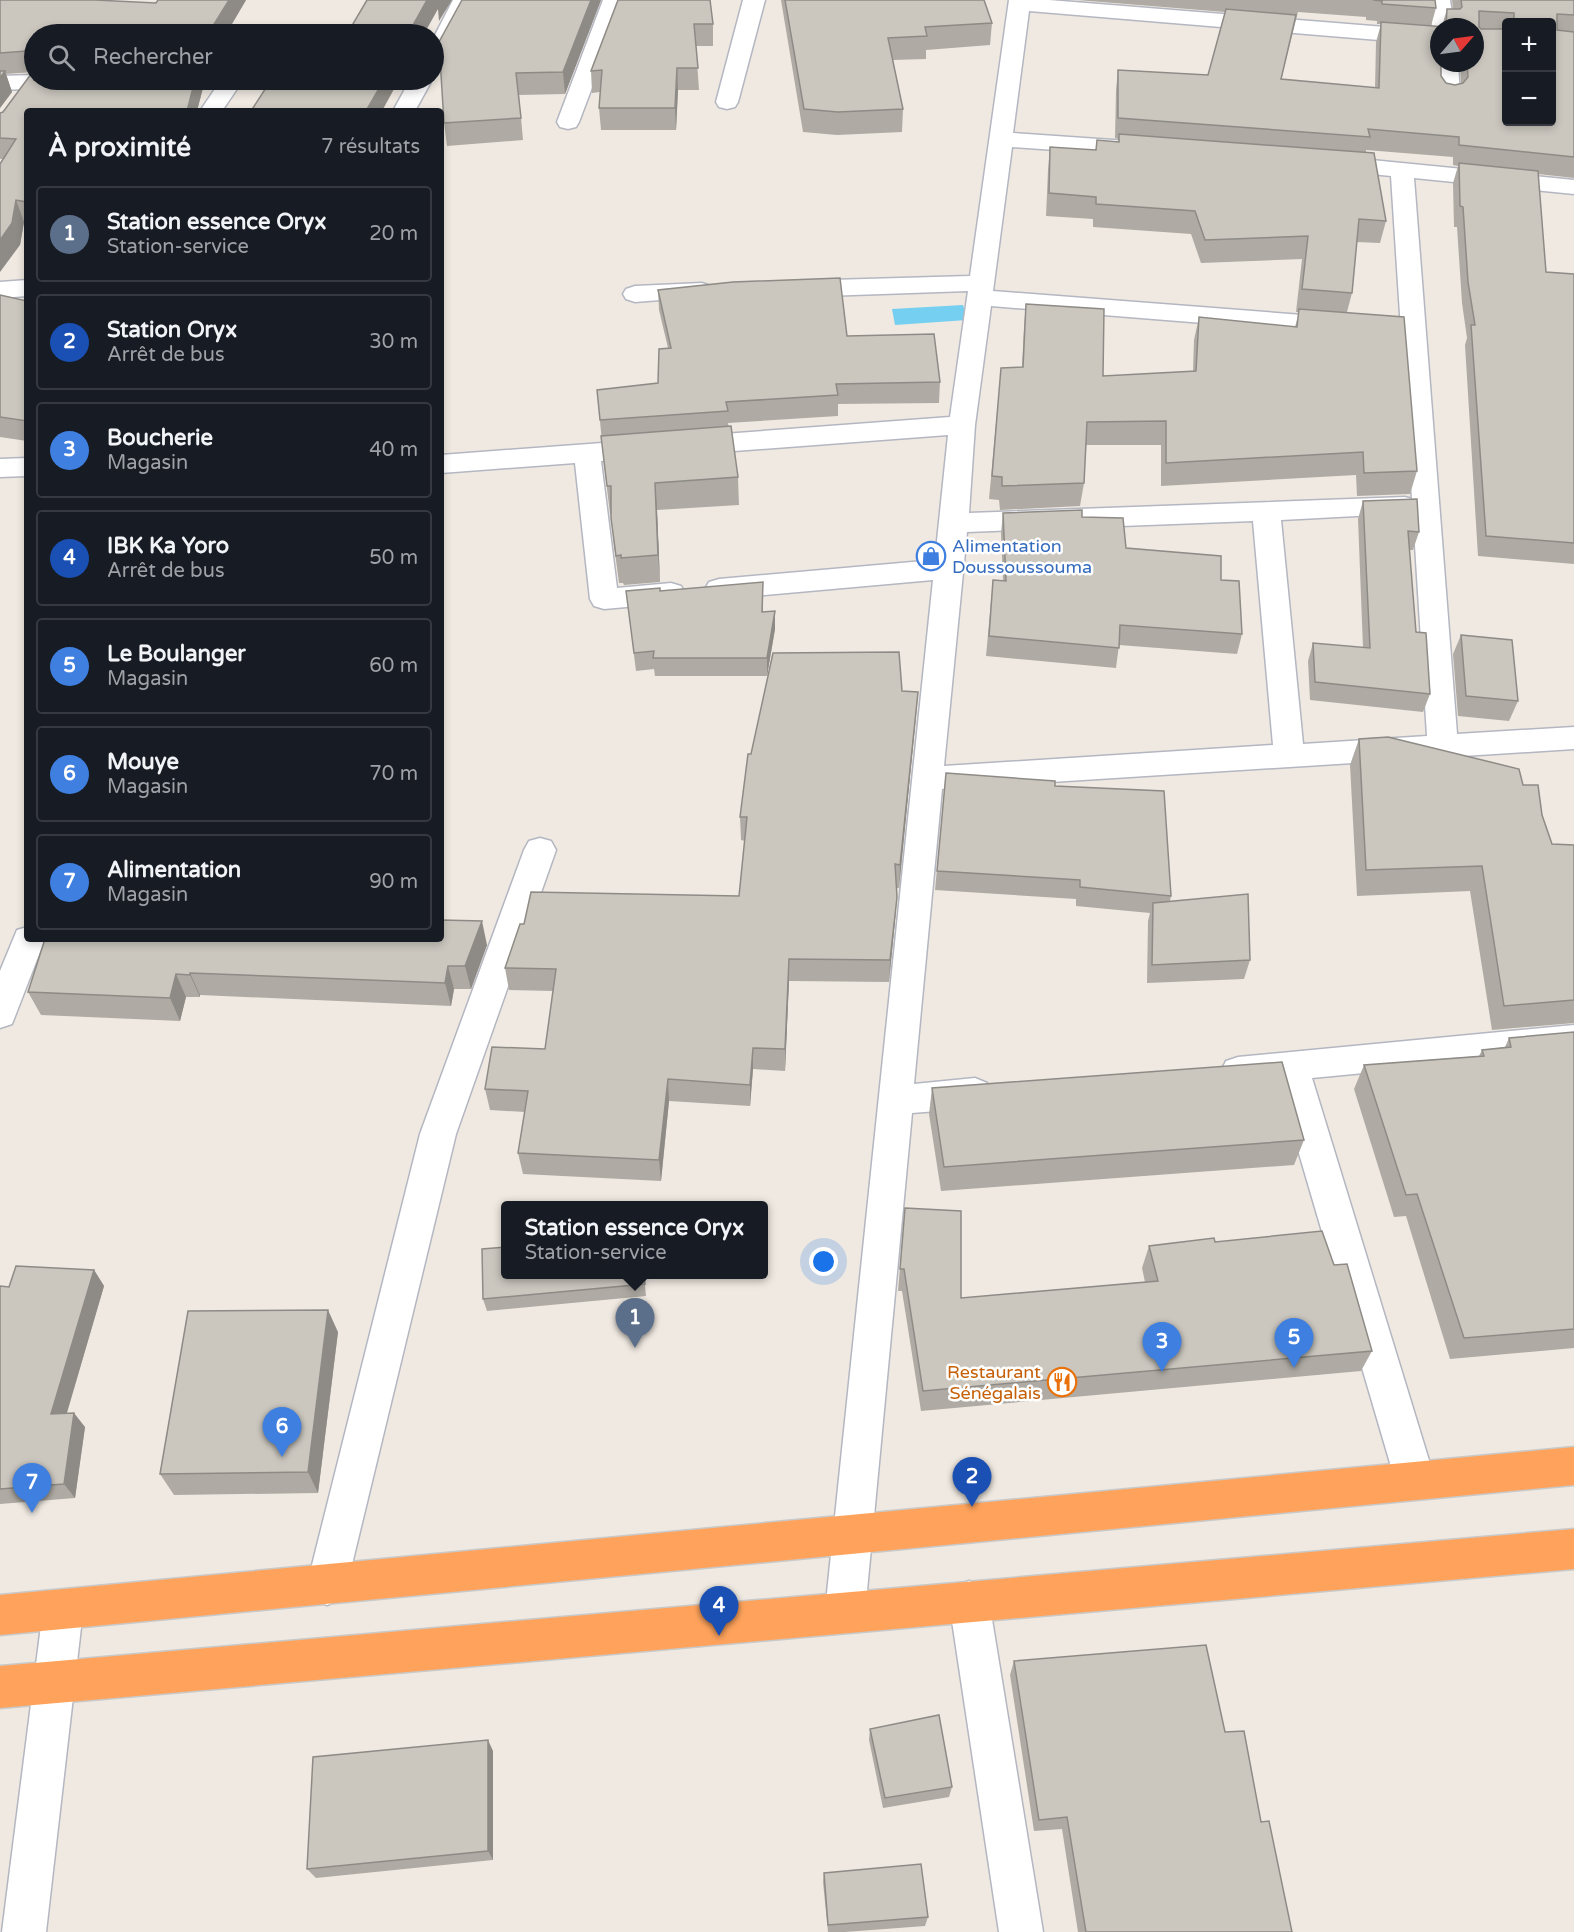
<!DOCTYPE html>
<html lang="fr">
<head>
<meta charset="utf-8">
<style>
	:root { --surface:#171b24; --page:#20242c; --text:#f1f3f6; --muted:#9ea1a6; --line:#363941; --accent:#0f766e }
	body { margin:0; font-family:"Varela Round",sans-serif; background:var(--page); color:var(--text) }
	.controls { position:absolute; right:18px; top:18px; display:grid; overflow:hidden; border-radius:6px; box-shadow:0 3px 9px #0003 }
	.controls button { width:54px; height:54px; display:grid; place-items:center; padding:0; border:0; border-bottom:2px solid var(--line); background:var(--surface); color:var(--text); font:30px sans-serif }
	.compass { position:absolute; left:1430px; top:18px; width:54px; height:54px; border-radius:50%; background:var(--surface); box-shadow:0 3px 9px #0003; rotate:62deg }
	.you { position:absolute; left:824px; top:1262px; width:21px; height:21px; margin:-15px; border:4px solid #fff; border-radius:50%; background:#1a73e8; box-shadow:0 0 0 9px #1a73e833 }
	.badge { display:grid; place-items:center; width:39px; height:39px; border-radius:50%; background:var(--accent); color:#fff; font-size:20px; font-weight:700 }
	.pin { position:absolute; translate:-50% -50px; filter:drop-shadow(0 2px 3px #0008) }
	.pin::after { content:''; position:absolute; top:32px; width:21px; height:18px; background:inherit; clip-path:polygon(0 0,100% 0,50% 100%) }
	.popup { position:absolute; left:501px; top:1201px; width:267px; height:78px; box-sizing:border-box; display:grid; place-content:center; border-radius:6px; background:var(--surface); filter:drop-shadow(0 2px 4px #0005); font-size:20px; white-space:nowrap; color:var(--muted) }
	.popup b { font-size:22px; color:var(--text) }
	.popup::after { content:''; position:absolute; left:50%; top:100%; margin-left:-12px; border:12px solid transparent; border-top-color:var(--surface) }
	.list { margin:0; padding:0; list-style:none }
	h2 { display:flex; justify-content:space-between; align-items:center; height:78px; margin:0; padding:0 24px; font-size:26px }
	h2 small { font-size:20px; font-weight:400; color:var(--muted) }
	.list li { display:grid; grid-template-columns:39px 1fr auto; gap:18px; align-items:center; box-sizing:border-box; height:96px; margin:0 12px 12px; padding:0 12px; border:2px solid var(--line); border-radius:6px }
	.list b { display:block; font-size:22px; white-space:nowrap }
	.list p { margin:0; font-size:20px; white-space:nowrap; color:var(--muted) }
	.list em { font-size:20px; font-style:normal; color:var(--muted) }
	.icon { flex:none; width:33px; height:33px; fill:none; stroke:currentColor; stroke-width:2; stroke-linecap:round; stroke-linejoin:round }
	.map { position:relative; flex:none; width:1574px; height:1932px; overflow:hidden }
	.search { position:absolute; background:var(--surface); box-shadow:0 3px 9px #0003; left:24px; top:24px; width:420px; height:66px; display:flex; align-items:center; gap:15px; box-sizing:border-box; padding:0 21px; border-radius:33px; color:var(--muted); font-size:22px }
	.panel { position:absolute; background:var(--surface); box-shadow:0 3px 9px #0003; left:24px; top:108px; width:420px; height:834px; border-radius:6px }
	.map>svg:first-child { display:block }
</style>
</head>
<body>
<div class="map">
<svg width="1574" height="1932" viewBox="0 0 1574 1932">
	<rect width="100%" height="100%" fill="#efe9e1"/>
	<!-- water -->
	<path fill="#75cff0" d="M963 305 967 320 895 325 892 309Z"/>
	<g fill="none" stroke-linecap="round" stroke-linejoin="round">
		<!-- street casing -->
		<g stroke="#b4b7c1" stroke-width="3">
			<g id="street">
				<path d="M453 0H475L445 57 442 62 434 63V37Z"/>
				<path d="M603 0H625L579 122 576 127 568 129 560 127 557 122Z"/>
				<path d="M743 0H765L738 102 735 107 727 109 719 107 716 102Z"/>
				<path d="M1009 0H1049L1435 31 1432 27 1428 0H1450L1454 27H1439V45L1029 11 1013 133 1142 142 1150 144 1154 149 1150 154 1142 156 1012 147 993 291 1342 318 1351 320 1355 326 1351 332 1342 334 991 306 975 425 969 513 1405 497 1412 499 1391 176 1331 170 1323 168 1319 163 1323 158 1331 156 1574 180V194L1414 178 1457 734 1574 727V749L942 789 914 1084 975 1078 987 1083 992 1093 987 1103 975 1108 912 1113 865 1612 859 1626 845 1632 831 1626 825 1612 933 580 719 599 709 596 705 589 709 582 719 579 935 560 948 435 601 461 617 588 671 583 681 586 685 593 681 600 671 603 604 609 594 606 590 599 575 463 441 473V455L950 417 968 291 796 297 787 294 784 289 787 284 796 281 970 276ZM1413 513 1427 736 1303 744 1281 520ZM1253 521 1273 745 944 766 967 532Z"/>
				<path d="M1439 59V63H1458L1460 96 1457 101 1449 103 1441 101 1438 96 1436 63Z"/>
				<path d="M34 75V80H86L83 85 75 87 0 90V76Z"/>
				<path d="M221 80H243L222 111H200Z"/>
				<path d="M410 80H432L415 111H393Z"/>
				<path d="M27 280V296L0 298V282Z"/>
				<path d="M702 283 711 286 714 291 711 296 635 302 626 299 623 294 626 289 635 286Z"/>
				<path d="M27 458V476L0 477V459Z"/>
				<path d="M540 838 551 841 556 850 456 1134 347 1585 341 1599 327 1605 313 1599 307 1585 420 1134 524 850 529 841Z"/>
				<path d="M27 927V939H45L12 1024 0 1028V971L17 930Z"/>
				<path d="M1574 1025V1053L1312 1078 1435 1480 1429 1493 1415 1499 1401 1493 1395 1480 1278 1082 1238 1085 1226 1081 1221 1071 1226 1061 1238 1057Z"/>
				<path d="M969 1581 983 1587 989 1601 1043 1932H999L949 1601 955 1587Z"/>
				<path d="M63 1590 77 1596 83 1610 46 1932H2L43 1610 49 1596Z"/>
			</g>
		</g>
		<!-- highway casing -->
		<g stroke="#c9c9c9" stroke-width="3">
			<g id="highway">
				<path d="M1574 1447V1485L0 1635V1595Z"/>
				<path d="M1574 1529V1569L0 1708V1666Z"/>
			</g>
		</g>
		<!-- street -->
		<use href="#street" fill="#fff" fill-rule="evenodd"/>
		<!-- highway -->
		<use href="#highway" fill="#ffa35c" fill-rule="evenodd"/>
	</g>
	<!-- wall -->
	<g fill="#afaba4" fill-rule="evenodd">
		<path d="M0 0 156 3 246 0 226 34H34V80H205L197 111H27V222H24L20 245 3 159H0V113L3 112 33 72 6 74 12 92 0 108Z"/>
		<path d="M601 0 565 94 519 95 523 140 447 146 444 123Z"/>
		<path d="M618 0 713 24V46H696L699 90H678L676 130H601L599 108 600 92 592 93 591 71Z"/>
		<path d="M781 0H984L992 23 990 45 926 50V59L893 60 903 109 902 132 837 135 803 132Z"/>
		<path d="M1077 0H1435L1436 8 1431 26H1442L1447 9H1453L1452 0H1574V178L1538 174 1546 272 1574 274V564L1478 556 1465 345 1467 338 1462 303 1457 227H1454L1453 183 1458 166 1453 165V157L1366 150V152L1386 221 1380 243 1356 242 1352 293 1347 312 1417 471 1410 494 1357 496 1356 475 1161 486V445H1085L1084 483 1080 506 1000 510 999 500 989 499 999 391 1022 367 1024 327 1026 304 1103 376 1193 371 1194 340 1199 317 1295 327 1299 312H1296L1302 259 1201 263 1191 234 1093 227V219L1046 216 1048 170 1050 147 1096 150 1118 142V139L1115 138 1116 90 1118 70 1208 75 1225 12ZM1298 12 1366 17V20L1377 21V24H1381L1376 42 1375 88 1281 80ZM1506 22H1551L1506 122ZM1439 27H1475V63H1460L1461 84 1455 85 1446 83 1441 76Z"/>
		<path d="M658 290 847 336 940 382 939 403 838 404V416L728 423 738 477 739 505 657 510 660 582 624 585 623 583H619L614 545 611 514H610L604 463 597 390 658 383 668 348 659 310Z"/>
		<path d="M0 295 27 301V441L0 437Z"/>
		<path d="M1363 501 1419 532 1413 550H1409L1416 632 1430 694 1423 712 1310 700 1308 661 1313 643 1363 648 1358 519Z"/>
		<path d="M1003 513 1082 517 1126 548 1221 580 1242 634 1237 654 1119 645 1116 668 986 656 993 580 1003 581 1001 533Z"/>
		<path d="M763 582V612L775 629 767 676H655L654 669 636 671 626 591H660Z"/>
		<path d="M1461 635 1518 701 1509 721 1458 716 1453 654Z"/>
		<path d="M902 691 918 692 899 888H896L897 897 895 920 889 982 789 981 785 1071 753 1069 750 1106 669 1101 661 1181 523 1174 518 1153 525 1112 490 1110 485 1089 545 1049 553 991 509 990 505 968 524 924 739 896 745 841 741 840 740 817 751 754Z"/>
		<path d="M1359 739 1523 785 1542 815 1552 844 1574 845V1023L1492 1030 1470 891 1357 896 1350 765Z"/>
		<path d="M946 773 1055 786 1171 896 1170 901 1250 960 1244 979 1147 983 1148 921 1150 913 1076 906V899L935 890Z"/>
		<path d="M45 939 487 945 471 989H454L451 1006 200 995V997H186L180 1021 41 1015 28 992Z"/>
		<path d="M1574 1032V1348L1450 1359 1406 1216 1394 1217 1354 1089 1364 1065 1479 1056 1482 1050 1505 1047 1509 1038Z"/>
		<path d="M932 1088 1304 1140 1294 1165 941 1191 929 1114Z"/>
		<path d="M905 1208 961 1298 1145 1282 1142 1268 1149 1246 1215 1242 1334 1265 1372 1351 1361 1371 921 1411 902 1291H898Z"/>
		<path d="M94 1270 104 1286 67 1413 85 1427 75 1498 0 1504V1286L9 1287Z"/>
		<path d="M506 1275H644L646 1296 487 1311 483 1299Z"/>
		<path d="M338 1332 318 1493 174 1495 160 1474Z"/>
		<path d="M1014 1661 1225 1732 1261 1822 1292 1932H1078L1062 1829 1034 1831 1010 1675Z"/>
		<path d="M870 1729 952 1787 949 1797 883 1808 869 1740Z"/>
		<path d="M493 1751V1860L316 1878 307 1869Z"/>
		<path d="M824 1873 928 1917 925 1926 845 1932H828L823 1882Z"/>
	</g>
	<!-- shaded-wall -->
	<g fill="#8e8b86">
		<path d="M229 0H246L226 34H208Z"/>
		<path d="M427 0H452L439 21 438 9 424 34H408Z"/>
		<path d="M591 0H601L565 94 563 72Z"/>
		<path d="M677 68 678 90 676 130 675 108Z"/>
		<path d="M5 71 12 92 0 108V78Z"/>
		<path d="M195 80H205L197 111H187Z"/>
		<path d="M384 80H399L382 111H366Z"/>
		<path d="M16 200 24 222 20 245 0 272V240Z"/>
		<path d="M655 483 657 510 660 582 658 555Z"/>
		<path d="M775 611V629L767 676V658Z"/>
		<path d="M918 692 916 716 899 888 900 865Z"/>
		<path d="M897 897 895 920 889 982 890 960Z"/>
		<path d="M482 921 487 945 471 989 465 966Z"/>
		<path d="M789 959V981L785 1071V1049Z"/>
		<path d="M448 966 454 989 451 1006 445 983Z"/>
		<path d="M190 973 200 995V997L190 975Z"/>
		<path d="M176 974 186 997 180 1021 170 998Z"/>
		<path d="M753 1048V1069L750 1106V1085Z"/>
		<path d="M668 1079 669 1101 661 1181 659 1160Z"/>
		<path d="M94 1270 104 1286 62 1429 51 1414Z"/>
		<path d="M328 1310 338 1332 318 1493 308 1472Z"/>
		<path d="M74 1413 85 1427 75 1498 64 1484Z"/>
		<path d="M488 1740 493 1751V1860L488 1851Z"/>
	</g>
	<!-- building -->
	<g fill="#cbc7bf" stroke="#8e8b86" stroke-width="1.5" fill-rule="evenodd">
		<path d="M0 0H95L156 3 158 0H229L208 34H34V57H29L27 51 0 53Z"/>
		<path d="M367 0H427L408 34H347Z"/>
		<path d="M462 0H591L563 72 516 73 521 118 444 123 439 42Z"/>
		<path d="M618 0H710L713 24H694L698 68H677L675 108H599L602 70 591 71Z"/>
		<path d="M785 0H984L992 23 925 27 927 36 888 38 903 109 838 112 804 109Z"/>
		<path d="M1373 0H1435L1436 8 1382 4V1Z"/>
		<path d="M1461 0H1574V15L1557 14V30L1574 32V157L1459 145V137L1368 129 1370 137 1118 118V70L1208 75 1226 9 1296 15 1281 79 1379 88 1381 22 1446 27 1447 9H1460L1462 7ZM1479 11 1514 13V22H1551V122H1506V29H1481L1479 27ZM1439 27H1475V63H1467L1468 77 1463 83 1455 85 1446 83 1441 76V63H1439Z"/>
		<path d="M34 70V80H195L187 111H27V202L16 200 12 223 0 240V164L16 139 0 138V113L3 112Z"/>
		<path d="M0 71H5L0 78Z"/>
		<path d="M271 80H384L366 111H251Z"/>
		<path d="M1119 134 1374 153 1386 221 1359 219 1352 293 1302 289 1308 236 1205 240 1195 211 1096 204V197L1049 193 1050 147 1096 150 1097 140 1119 142Z"/>
		<path d="M1459 163 1538 171 1546 272 1574 274V543L1486 536 1471 325H1475L1468 282 1463 207 1460 206Z"/>
		<path d="M840 278 847 336 934 334 940 382 836 384 838 395 726 402 728 411 600 420 597 390 658 383 659 349 671 348 658 290 733 282Z"/>
		<path d="M0 295 27 301V421L0 417Z"/>
		<path d="M1026 304 1104 309 1103 376 1196 371 1199 317 1297 327 1299 309 1404 317 1417 471 1364 473 1363 452 1166 463V421L1087 422 1084 483 1002 486V477L992 476 1001 368 1023 367Z"/>
		<path d="M731 426 738 477 655 483 658 555 621 558V555L616 556 611 518V486H607L601 436Z"/>
		<path d="M1417 499 1419 532 1408 531 1416 632 1426 633 1430 694 1315 682 1313 643 1370 648 1363 501Z"/>
		<path d="M1082 510V517L1123 518 1126 548 1221 556V580L1239 581 1242 634 1120 625 1119 648 989 636 993 580 1006 581 1003 513Z"/>
		<path d="M763 582 762 612 775 611 767 658H653L654 651 634 653 626 591 660 588V591Z"/>
		<path d="M1461 635 1512 640 1518 701 1466 696Z"/>
		<path d="M899 652 902 691 918 692 900 865 895 864 897 897 890 960 789 959 785 1049 753 1048 750 1085 668 1079 659 1160 518 1153 528 1091 485 1089 492 1047 545 1049 556 969 505 968 520 924H524L531 892 739 896 747 817H740L748 754H751L773 653Z"/>
		<path d="M1388 737 1519 769 1523 785H1538L1542 815 1552 844 1574 845V1000L1504 1006 1482 866 1366 870 1359 739Z"/>
		<path d="M946 773 1055 781V786L1164 791 1171 896 1080 887V880L937 871Z"/>
		<path d="M1248 894 1250 960 1152 965 1153 903Z"/>
		<path d="M441 920 482 921 465 966H448L445 983 190 973V975L176 974 170 998 28 992 45 939H441Z"/>
		<path d="M1574 1032V1329L1464 1338 1417 1194 1406 1195 1364 1065 1484 1056 1482 1050 1511 1047 1509 1038Z"/>
		<path d="M1282 1062 1304 1140 944 1167 932 1088Z"/>
		<path d="M905 1208 961 1211V1298L1158 1281 1149 1246 1214 1238 1215 1242 1322 1231 1334 1265 1347 1264 1372 1351 923 1391 904 1269H900Z"/>
		<path d="M506 1247V1275H644L645 1284 483 1299 482 1249Z"/>
		<path d="M16 1266 94 1270 51 1414 74 1413 64 1484 0 1489V1286L9 1287Z"/>
		<path d="M328 1310 308 1472 160 1474 188 1311Z"/>
		<path d="M1206 1645 1225 1732 1244 1731 1261 1822 1269 1821 1292 1932H1086L1067 1817 1039 1820 1014 1661Z"/>
		<path d="M939 1715 952 1787 885 1798 870 1729Z"/>
		<path d="M488 1740V1851L307 1869 313 1757Z"/>
		<path d="M921 1864 928 1917 828 1925 824 1873Z"/>
	</g>
	<!-- icons -->
	<defs>
		<g id="shop-ring" transform="scale(1.5)"><circle r="9.5" fill="#fff" stroke="#3f7fe0" stroke-width="1.5"/><path d="M-5-2.5h2.3a2.7 3.5 0 0 1 5.4 0H5L5.5 6h-11ZM-1.5-2.5h3a1.5 2.3 0 0 0-3 0Z" fill="#3f7fe0"/></g>
		<g id="restaurant-ring" transform="scale(1.5)"><circle r="9.5" fill="#fff" stroke="#e8710a" stroke-width="1.5"/><path d="M-5-6h1v4h1v-4h1v4h1v-4h1v5L-1.5 .5V6h-2V.5L-5-1ZM5-6V6H3V1.5H1.5Q1.5-4 5-6Z" fill="#e8710a"/></g>
	</defs>
	<g fill-rule="evenodd">
		<use href="#shop-ring" x="931" y="556"/>
		<use href="#restaurant-ring" x="1062" y="1382"/>
	</g>
	<g text-anchor="middle" stroke-width="5" stroke-linejoin="round" paint-order="stroke">
		<!-- shop labels -->
		<g font-size="18" fill="#366cbe" stroke="#fff" text-anchor="start">
			<text x="952" y="552">Alimentation<tspan x="952" dy="21">Doussoussouma</tspan></text>
		</g>
		<!-- food labels -->
		<g font-size="18" fill="#c56008" stroke="#fff" text-anchor="end">
			<text x="1041" y="1378">Restaurant<tspan x="1041" dy="21">Sénégalais</tspan></text>
		</g>
	</g>
</svg>
<div class="controls">
<button>+</button>
<button>−</button>
</div>
<svg class="compass" viewBox="-18 -18 36 36"><path d="M0-13l5 13h-10z" fill="#e53935"/><path d="M0 13l5-13h-10z" fill="#9ea1a6"/></svg>
<div class="you"></div>
<div class="pin badge" style="left:635px;top:1348px;background:#5c6f8a">1</div>
<div class="popup"><b>Station essence Oryx</b>Station-service</div>
<div class="pin badge" style="left:972px;top:1507px;background:#1a4fb4">2</div>
<div class="pin badge" style="left:1162px;top:1372px;background:#3f7fe0">3</div>
<div class="pin badge" style="left:719px;top:1636px;background:#1a4fb4">4</div>
<div class="pin badge" style="left:1294px;top:1368px;background:#3f7fe0">5</div>
<div class="pin badge" style="left:282px;top:1457px;background:#3f7fe0">6</div>
<div class="pin badge" style="left:32px;top:1513px;background:#3f7fe0">7</div>
<div class="search"><svg class="icon" aria-label="search" viewBox="0 0 24 24"><circle cx="10" cy="10" r="6"/><path d="M15 15l6 6"/></svg>Rechercher</div>
<section class="panel">
<h2>À proximité<small>7 résultats</small></h2>
<ul class="list">
<li><span class="badge" style="background:#5c6f8a">1</span><div><b>Station essence Oryx</b><p>Station-service</p></div><em>20 m</em></li>
<li><span class="badge" style="background:#1a4fb4">2</span><div><b>Station Oryx</b><p>Arrêt de bus</p></div><em>30 m</em></li>
<li><span class="badge" style="background:#3f7fe0">3</span><div><b>Boucherie</b><p>Magasin</p></div><em>40 m</em></li>
<li><span class="badge" style="background:#1a4fb4">4</span><div><b>IBK Ka Yoro</b><p>Arrêt de bus</p></div><em>50 m</em></li>
<li><span class="badge" style="background:#3f7fe0">5</span><div><b>Le Boulanger</b><p>Magasin</p></div><em>60 m</em></li>
<li><span class="badge" style="background:#3f7fe0">6</span><div><b>Mouye</b><p>Magasin</p></div><em>70 m</em></li>
<li><span class="badge" style="background:#3f7fe0">7</span><div><b>Alimentation</b><p>Magasin</p></div><em>90 m</em></li>
</ul>
</section>
</div>
</body>
</html>
